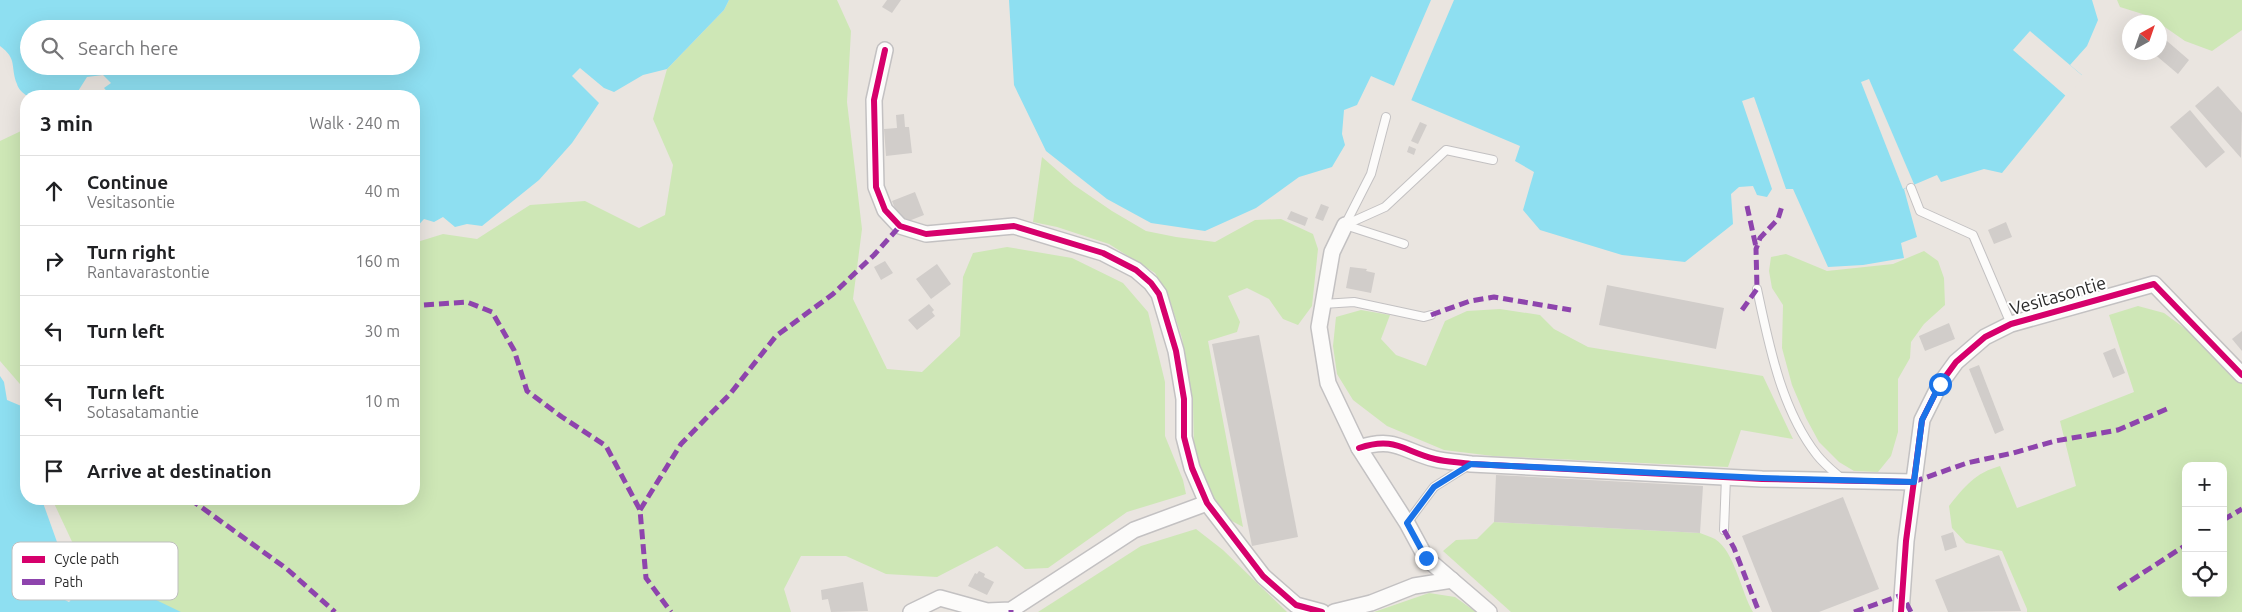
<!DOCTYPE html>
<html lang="en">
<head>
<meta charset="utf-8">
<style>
	:root { --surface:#fff; --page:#f6f6f6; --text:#202124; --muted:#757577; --line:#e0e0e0 }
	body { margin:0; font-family:Ubuntu,sans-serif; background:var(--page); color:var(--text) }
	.controls { position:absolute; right:15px; bottom:15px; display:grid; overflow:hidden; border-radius:10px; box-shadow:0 5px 20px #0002 }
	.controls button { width:45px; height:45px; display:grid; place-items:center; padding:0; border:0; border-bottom:1px solid var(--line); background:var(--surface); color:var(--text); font:25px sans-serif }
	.compass { position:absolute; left:2122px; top:15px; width:45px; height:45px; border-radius:50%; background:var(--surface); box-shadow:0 5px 20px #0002; rotate:40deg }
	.stop { position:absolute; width:15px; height:15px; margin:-11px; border:4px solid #1a73e8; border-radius:50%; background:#fff }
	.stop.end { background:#1a73e8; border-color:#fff; box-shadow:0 1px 5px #0008 }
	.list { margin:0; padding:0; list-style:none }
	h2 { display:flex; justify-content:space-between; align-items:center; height:65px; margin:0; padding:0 20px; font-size:21px }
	h2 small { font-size:16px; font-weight:400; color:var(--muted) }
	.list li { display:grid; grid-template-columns:32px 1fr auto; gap:15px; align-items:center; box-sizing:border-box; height:70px; padding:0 20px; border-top:1px solid var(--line) }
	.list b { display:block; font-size:19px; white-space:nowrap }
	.list p { margin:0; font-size:16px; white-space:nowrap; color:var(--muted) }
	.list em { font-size:16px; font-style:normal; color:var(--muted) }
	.icon { flex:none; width:28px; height:28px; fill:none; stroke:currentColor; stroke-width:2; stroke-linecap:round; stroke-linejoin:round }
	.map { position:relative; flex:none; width:2242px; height:612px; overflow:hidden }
	.search { position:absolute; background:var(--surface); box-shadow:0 5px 20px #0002; left:20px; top:20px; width:400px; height:55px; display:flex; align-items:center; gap:12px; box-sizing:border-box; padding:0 18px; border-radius:28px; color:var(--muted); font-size:19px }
	.panel { position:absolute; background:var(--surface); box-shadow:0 5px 20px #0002; left:20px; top:90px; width:400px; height:415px; border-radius:20px }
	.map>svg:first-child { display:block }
</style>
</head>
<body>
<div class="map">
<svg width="2242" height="612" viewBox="0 0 2242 612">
	<rect width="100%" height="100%" fill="#eae5e0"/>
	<!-- green -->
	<g fill="#cee7b6" fill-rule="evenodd">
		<path d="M729 0H837L851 31 847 102 862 229 853 299 887 369 922 372 960 336 963 277 973 253 1007 247 1072 258 1123 283 1148 312 1165 382V436L1183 480 1186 494 1127 512 1048 568 1025 569 997 546 937 577 886 574 846 556H801L784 589 791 612H140L81 588 96 571 101 561 75 548 52 499H414V243L443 234 477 239 530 205 585 201 639 228 665 215 673 165 653 119 667 69 724 10Z"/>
		<path d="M2117 0H2242V30L2212 51 2185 41 2149 16 2120 7Z"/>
		<path d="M21 131 26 132V391L0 361V141Z"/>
		<path d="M1042 157 1074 185 1112 211 1146 231 1176 237 1215 242 1255 220 1281 219 1313 234 1318 249 1312 306 1298 325 1283 319 1269 299 1247 288 1228 296 1240 322 1237 332 1208 341 1243 527 1230 520 1208 489 1194 450 1193 404 1182 338 1170 301 1155 273 1109 244 1057 227 1033 222Z"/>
		<path d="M1924 251 1938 261 1944 278 1945 305 1924 324 1911 342 1910 358 1898 379V432L1891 456 1878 472 1854 471 1839 462 1819 442 1806 418 1792 385 1782 348 1783 305 1772 288 1769 271 1771 257 1786 254 1827 271 1893 264Z"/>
		<path d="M2138 306 2164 313 2191 333 2242 384V612H2027V609L2002 551 1966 543 1952 528 1949 506C1965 486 1975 473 2000 466L2017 508 2076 486 2060 421 2134 392 2109 315ZM2186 466H2223V593H2186Z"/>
		<path d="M1500 309 1540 315 1554 329 1588 347 1763 376 1793 439 1741 430 1728 467 1493 456 1444 450 1387 426 1353 400 1337 374 1333 346 1336 317 1361 310 1390 315 1381 339 1396 355 1426 366 1445 321 1467 311Z"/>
		<path d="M1494 522 1700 533C1705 535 1711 537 1715 539 1735 552 1741 592 1753 612H1511L1443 551 1456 540 1477 539Z"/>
		<path d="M1196 529 1223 550 1287 612H1038L1141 546Z"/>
		<path d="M1429 593 1455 597 1476 612H1374Z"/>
	</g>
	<!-- water -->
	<g fill="#8edff1" fill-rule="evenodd">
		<path d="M0 0H729L724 10 667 69 643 75 614 92 604 88 580 68 572 76 599 103 572 143 539 180 482 226 467 224 455 227 443 217 434 222 424 219 414 230V96H111L104 88 111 83 103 75 87 77 75 96H27C23 93 18 89 17 84 10 67 18 59 0 46ZM29 29H411V66H29Z"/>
		<path d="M1009 0H2092L2098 20 2087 46 2070 65 2082 75 2002 173 1984 169 1941 182 1937 175 1904 189 1917 237 1901 243 1904 258 1863 265 1828 267 1793 189H1772L1767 197 1757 195 1753 186 1739 187 1731 194 1733 224 1685 262 1622 255 1540 230 1523 210 1534 172 1515 161 1520 146 1411 100 1413 94 1371 76 1357 105 1344 110 1342 134 1345 145 1332 167 1299 177 1256 208 1205 231 1151 223 1107 199 1046 151 1014 85Z"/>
		<path d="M0 376 4 382 7 400 26 408V499L42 500 67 570 60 581 59 597 69 602 96 571 181 612H0Z"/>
	</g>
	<!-- pier -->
	<g fill="#eae5e0">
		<path d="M1431 0H1454L1410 103 1408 100 1410 96 1393 88Z"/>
		<path d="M2030 31 2084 77 2067 97 2013 50Z"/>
		<path d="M1869 79 1914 184 1903 189 1861 82Z"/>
		<path d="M1754 97 1786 189V192H1773L1772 189 1742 101Z"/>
	</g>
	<!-- building -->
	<g fill="#d1cdca">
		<path d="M887 0H901L892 13 882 7Z"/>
		<path d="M2160 35 2189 60 2178 74 2152 52H2160Z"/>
		<path d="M2218 86 2242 113 2241 158 2195 106Z"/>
		<path d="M2190 110 2225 152 2206 168 2170 127Z"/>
		<path d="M904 114 905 127H909L912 153 886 156 884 129 897 128 896 115Z"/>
		<path d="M1420 122 1427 125 1418 144 1411 141Z"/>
		<path d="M1409 146 1416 149 1414 155 1407 152Z"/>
		<path d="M915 192 924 215 901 224 892 201Z"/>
		<path d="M1321 204 1329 207 1323 221 1315 218Z"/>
		<path d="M1291 211 1308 218 1305 226 1287 219Z"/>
		<path d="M2006 222 2012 237 1994 244 1988 230Z"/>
		<path d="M885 261 893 273 881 280 874 267Z"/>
		<path d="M937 264 951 284 931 299 916 279Z"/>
		<path d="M1350 267 1367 269 1366 271 1375 273 1371 293 1346 288Z"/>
		<path d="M1607 285 1724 308 1716 349 1599 325Z"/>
		<path d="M929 304 934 310 932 312 935 316 917 330 908 320Z"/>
		<path d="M1949 323 1955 339 1925 351 1919 336Z"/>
		<path d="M2242 331V351L2232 339Z"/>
		<path d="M1259 335 1298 537 1252 546 1212 344Z"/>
		<path d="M2115 348 2125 373 2113 378 2103 353Z"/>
		<path d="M1979 365 2004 430 1995 434 1969 369Z"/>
		<path d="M1496 475 1703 486 1700 533 1494 522Z"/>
		<path d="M1843 497 1879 589 1819 612H1772L1742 536Z"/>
		<path d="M1953 532 1957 547 1945 551 1941 536Z"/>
		<path d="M1999 555 2021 611 1948 612 1935 580Z"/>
		<path d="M979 571 985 574 984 577 994 582 987 595 968 586 975 573 977 574Z"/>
		<path d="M863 582 868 611 831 612 828 599 822 600 821 590Z"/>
	</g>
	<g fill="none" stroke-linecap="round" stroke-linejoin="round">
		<!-- service casing -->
		<g stroke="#c3c1c2" stroke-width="10">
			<g id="service">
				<path d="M1911 188 1920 211 1973 235 2011 324"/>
				<path d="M1345 225 1385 207 1446 150 1493 160"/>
				<path d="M1345 225 1371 174 1386 117"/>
				<path d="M1345 225 1404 244"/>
				<path d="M1757 289C1769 345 1781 409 1817 455 1824 464 1834 472 1842 479"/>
				<path d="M1323 304 1354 302 1424 317 1431 315"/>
				<path d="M1407 523 1434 487 1469 465"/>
				<path d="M1724 530 1726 477"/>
			</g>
		</g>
		<!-- minor casing -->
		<g stroke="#c3c1c2" stroke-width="18">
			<g id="minor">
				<path d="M885 50 874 100 876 187 885 210 900 226 926 234 1014 226 1103 253 1136 270 1151 283 1159 294 1176 351 1184 399V437L1192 468 1207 503 1263 576 1296 605 1322 612"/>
				<path d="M1345 225 1332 252 1319 327 1328 383 1359 448 1407 523 1426 558 1489 612"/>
				<path d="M1359 448C1395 436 1403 451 1435 459 1446 462 1459 462 1471 464L1762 479 1913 482"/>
				<path d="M911 612 940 598 987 611 1011 610 1134 530 1207 503"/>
				<path d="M1334 612 1371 603 1414 586 1452 580"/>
				<path d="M1901 612 1906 541 1922 420 1940 384 1956 362 1985 337 2011 324 2154 284 2242 375"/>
			</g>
		</g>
		<!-- service -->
		<use href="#service" stroke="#fcfbfa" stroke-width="8"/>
		<!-- minor -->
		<use href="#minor" stroke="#fcfbfa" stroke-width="15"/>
		<!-- quiet -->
		<g stroke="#8e44ad" stroke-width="5" stroke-dasharray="10 5" stroke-linecap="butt">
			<path d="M1747 206 1756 247"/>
			<path d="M424 305 467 302 492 312 514 350 527 391 562 417 606 446 640 510 646 578 671 612"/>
			<path d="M1742 310 1757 289 1756 249 1760 238 1778 219 1782 206"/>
			<path d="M1431 315 1470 301 1494 297 1571 310"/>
			<path d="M1913 482 1967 463 2013 453 2055 441 2118 430 2169 408"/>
			<path d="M190 499 287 569 335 612"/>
			<path d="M640 510 681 444 730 394 776 336 833 294 874 255 900 226"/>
			<path d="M2223 520 2242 509"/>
			<path d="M1724 530 1734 548 1759 612"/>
			<path d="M2118 589 2186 545"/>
			<path d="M1011 612V610"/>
			<path d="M1854 612 1902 595 1911 612"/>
		</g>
		<!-- cycleway casing -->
		<g stroke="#fff" stroke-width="9">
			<g id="cycleway">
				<path d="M885 50 874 100 876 187 885 210 900 226 926 234 1014 226 1103 253 1136 270 1151 283 1159 294 1176 351 1184 399V437L1192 468 1207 503 1263 576 1296 605 1322 612"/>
				<path d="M1359 448C1395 436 1403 451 1435 459 1446 462 1459 462 1471 464L1762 479 1913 482"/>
				<path d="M1901 612 1906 541 1922 420 1940 384 1956 362 1985 337 2011 324 2154 284 2242 375"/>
			</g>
		</g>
		<!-- cycleway -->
		<use href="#cycleway" stroke="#d6006c" stroke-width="6"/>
	</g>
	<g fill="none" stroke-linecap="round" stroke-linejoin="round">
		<!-- route -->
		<path stroke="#1a73e8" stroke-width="6" d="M1426 558 1407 523 1434 487 1471 464 1762 478 1914 482 1922 420 1940 384"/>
	</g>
	<g text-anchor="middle" stroke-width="4" stroke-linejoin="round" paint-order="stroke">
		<!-- street labels -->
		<g font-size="18" fill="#2b2b2b" stroke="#fff">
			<text transform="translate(2058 296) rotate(-16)" y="6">Vesitasontie</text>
		</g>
	</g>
	<!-- legend -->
	<rect x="12" y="542" width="166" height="58" rx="8" fill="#fff" stroke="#bfbfbf" stroke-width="1"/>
	<rect x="22" y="556" width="23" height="7" fill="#d6006c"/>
	<rect x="22" y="579" width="23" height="6" fill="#8e44ad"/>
	<g font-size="14" fill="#2b2b2b">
		<text x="54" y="564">Cycle path</text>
		<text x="54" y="587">Path</text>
	</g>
</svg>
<div class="controls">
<button>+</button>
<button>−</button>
<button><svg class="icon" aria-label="locate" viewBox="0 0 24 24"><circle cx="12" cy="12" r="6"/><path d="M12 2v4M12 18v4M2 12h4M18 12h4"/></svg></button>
</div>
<svg class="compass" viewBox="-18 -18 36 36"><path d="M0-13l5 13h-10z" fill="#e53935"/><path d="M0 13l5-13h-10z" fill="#757577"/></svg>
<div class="stop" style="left:1940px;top:384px"></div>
<div class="stop end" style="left:1426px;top:558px"></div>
<div class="search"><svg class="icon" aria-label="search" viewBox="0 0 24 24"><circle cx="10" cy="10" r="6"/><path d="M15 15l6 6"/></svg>Search here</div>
<section class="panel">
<h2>3 min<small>Walk · 240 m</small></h2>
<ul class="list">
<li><svg class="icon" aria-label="ahead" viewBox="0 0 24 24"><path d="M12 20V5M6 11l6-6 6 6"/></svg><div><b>Continue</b><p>Vesitasontie</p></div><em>40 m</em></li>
<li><svg class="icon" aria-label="right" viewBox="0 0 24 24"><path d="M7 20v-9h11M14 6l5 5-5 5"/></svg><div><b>Turn right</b><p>Rantavarastontie</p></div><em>160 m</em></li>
<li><svg class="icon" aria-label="left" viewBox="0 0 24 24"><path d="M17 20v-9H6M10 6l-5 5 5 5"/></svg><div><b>Turn left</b></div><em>30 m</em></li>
<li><svg class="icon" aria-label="left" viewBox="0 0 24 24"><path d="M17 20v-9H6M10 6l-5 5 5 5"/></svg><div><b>Turn left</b><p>Sotasatamantie</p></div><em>10 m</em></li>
<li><svg class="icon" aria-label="arrive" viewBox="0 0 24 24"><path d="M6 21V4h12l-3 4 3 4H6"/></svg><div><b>Arrive at destination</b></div></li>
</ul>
</section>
</div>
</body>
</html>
